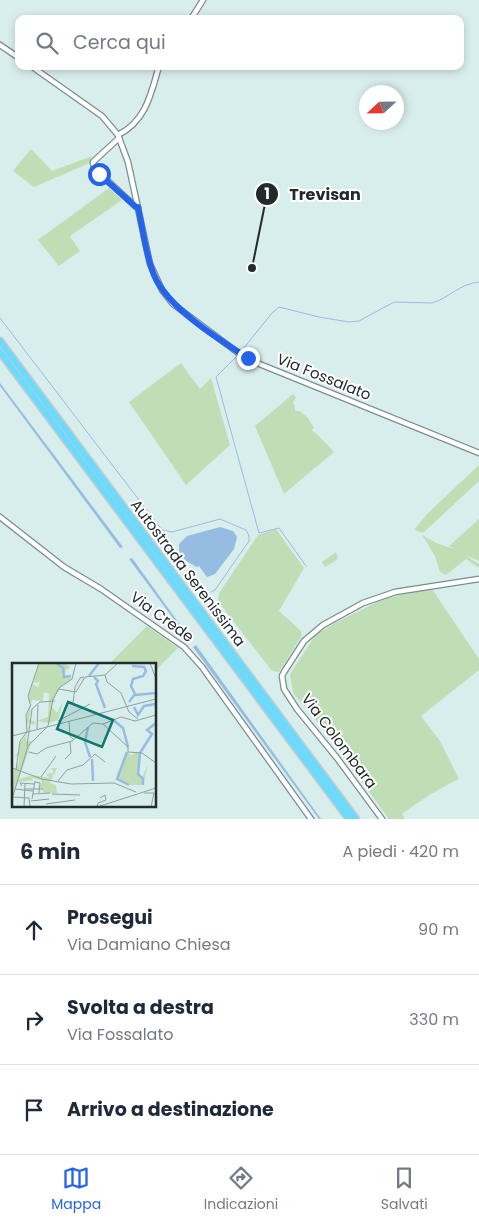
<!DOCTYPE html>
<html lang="it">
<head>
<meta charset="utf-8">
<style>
	:root { --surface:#fff; --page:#f6f6f7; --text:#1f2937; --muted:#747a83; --line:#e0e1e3; --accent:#2563eb }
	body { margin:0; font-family:Poppins,sans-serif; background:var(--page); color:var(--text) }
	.compass { position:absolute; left:359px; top:85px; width:45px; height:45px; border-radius:50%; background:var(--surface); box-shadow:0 2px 8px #0003; rotate:248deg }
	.stop { position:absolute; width:15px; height:15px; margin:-11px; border:4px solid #2563eb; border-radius:50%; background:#fff }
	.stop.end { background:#2563eb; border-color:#fff; box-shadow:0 1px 5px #0008 }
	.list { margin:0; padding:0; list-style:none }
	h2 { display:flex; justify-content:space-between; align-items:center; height:65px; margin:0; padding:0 20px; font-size:21px }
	h2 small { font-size:16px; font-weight:400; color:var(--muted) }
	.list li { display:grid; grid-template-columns:32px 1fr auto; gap:15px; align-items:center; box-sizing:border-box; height:90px; padding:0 20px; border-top:1px solid var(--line) }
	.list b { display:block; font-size:19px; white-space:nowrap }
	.list p { margin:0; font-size:16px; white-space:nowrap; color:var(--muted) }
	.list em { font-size:16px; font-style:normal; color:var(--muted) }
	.icon { flex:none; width:28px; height:28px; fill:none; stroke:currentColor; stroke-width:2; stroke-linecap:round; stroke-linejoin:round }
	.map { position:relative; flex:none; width:479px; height:819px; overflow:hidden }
	.search { position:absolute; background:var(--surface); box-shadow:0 2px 8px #0003; left:15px; right:15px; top:15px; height:55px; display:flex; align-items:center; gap:12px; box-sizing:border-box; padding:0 18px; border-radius:10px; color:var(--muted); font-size:19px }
	.sheet { height:335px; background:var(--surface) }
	nav { display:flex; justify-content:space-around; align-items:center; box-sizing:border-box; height:70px; border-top:1px solid var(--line); background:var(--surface); font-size:14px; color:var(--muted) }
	nav a { display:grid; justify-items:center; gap:2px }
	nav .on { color:var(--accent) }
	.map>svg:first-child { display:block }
</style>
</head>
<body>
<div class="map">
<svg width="479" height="819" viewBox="0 0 479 819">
	<rect width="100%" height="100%" fill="#d8eeed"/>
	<!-- green -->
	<g fill="#c0deb6">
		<path d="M31 149 52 171 92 156 90 163 34 187 13 171Z"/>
		<path d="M109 188 122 200 70 236 80 251 59 266 38 240Z"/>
		<path d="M181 363 200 389 211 378 230 445 186 485 129 402Z"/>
		<path d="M293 394 296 398 293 402 295 406V411H300L308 418 314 428 312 430 314 433 315 432 334 452 284 494 255 426Z"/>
		<path d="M479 465V481L423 533 414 530 427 514Z"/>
		<path d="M479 519V561L465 555 479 564V568L466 559 446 575 440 572 435 556 422 535 436 543 454 549 449 546Z"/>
		<path d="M276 529 304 568 279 611 301 631 302 635 279 672 272 671 218 601 219 593 258 535Z"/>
		<path d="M336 552 338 559 325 567 322 562Z"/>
		<path d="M432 589 479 659V670L421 716 440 741 459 779C438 789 421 800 402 814L405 819H389L325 731 293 693 290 674 315 636 333 624 385 598Z"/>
		<path d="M147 626 178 648 155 671V664H109Z"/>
	</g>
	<!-- water -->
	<g fill="#96bce1">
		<path d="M0 383 123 547 120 548 0 386Z"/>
		<path d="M220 527 233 531 237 537 234 549 215 574 207 577 199 566 197 567C186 561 178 558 179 544L187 536Z"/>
		<path d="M132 558 191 640 190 641 129 559Z"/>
		<path d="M196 645 321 819H319L193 647Z"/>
	</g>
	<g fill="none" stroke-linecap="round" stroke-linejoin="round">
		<!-- stream -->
		<g stroke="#96bce1" stroke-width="1">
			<path d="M0 318 162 530 172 532 220 519 246 530 249 536"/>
			<path d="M243 349 272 313 279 307 319 317 349 322 359 321 394 302 432 303C449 298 459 284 479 282"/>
			<path d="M236 357 216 377 259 533 279 528 306 566"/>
			<path d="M211 592 215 590 249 541V536"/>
		</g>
		<!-- minor casing -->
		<g stroke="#7a8e8d" stroke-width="7">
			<g id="minor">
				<path d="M191 19 203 0"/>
				<path d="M0 45 19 58"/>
				<path d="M31 66 102 116 118 135 128 162 150 264 162 290 173 304 237 352 257 363 479 453"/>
				<path d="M118 135C146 121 151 94 159 66"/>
				<path d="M119 138 93 162 94 168 136 207H138"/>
				<path d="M0 517 64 567 101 589 184 647 202 667 311 819"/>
				<path d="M382 819 337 758 297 709 284 689 282 676 284 672 304 641 323 625 363 603 395 592 479 579"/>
			</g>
		</g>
		<!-- highway casing -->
		<g stroke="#cacccc" stroke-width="9">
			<g id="highway">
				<path d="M0 341 356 819"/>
				<path d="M0 352 349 819"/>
			</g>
		</g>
		<!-- minor -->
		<use href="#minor" stroke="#fff" stroke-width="4.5"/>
		<!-- highway -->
		<use href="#highway" stroke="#6edafb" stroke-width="6"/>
	</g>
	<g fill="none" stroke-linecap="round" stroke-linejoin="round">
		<!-- route -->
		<path stroke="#2563eb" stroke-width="6" d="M99 174 136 207H138C143 229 145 253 154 275 167 307 218 339 248 358"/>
	</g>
	<g text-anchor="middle" stroke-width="4" stroke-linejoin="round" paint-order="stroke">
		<!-- street labels -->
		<g font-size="15" fill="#222a2a" stroke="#fff">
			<text transform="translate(324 377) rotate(22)" y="5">Via Fossalato</text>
			<text transform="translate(188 573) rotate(53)" y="5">Autostrada Serenissima</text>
			<text transform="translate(162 617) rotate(36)" y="5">Via Crede</text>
			<text transform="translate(339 741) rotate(53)" y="5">Via Colombara</text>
		</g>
	</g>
	<!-- overview -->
	<g transform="translate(12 663)">
		<rect width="144" height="144" fill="#d8eeed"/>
		<path d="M27 0H54L58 5 54 7 53 14 61 16 49 23 39 43 45 50 51 38 46 57 37 60 24 58 36 54 37 31 32 29 31 38 20 37 17 56 24 59 21 62 16 59 14 78H20L7 116 21 112 37 115 34 111 40 110V114L41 108 39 105H45L38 120 44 122 45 130H33L28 124 30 118 19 114 22 117 6 119 0 132 2 108 7 99V92L2 94 5 91H1H6L8 79 15 71V52L19 41 16 34 20 21 26 24 28 19 21 20ZM115 89 119 92 125 89 128 92 125 110 130 114 136 102 131 122H117L105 116Z" fill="#c0deb6"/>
		<path fill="none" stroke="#96bce1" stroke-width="2.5" d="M45 1 51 5 52 14 59 13M77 13 87 0M82 14 86 18 84 21 93 45M123 32 144 30M117 39 123 31 119 23 121 16 131 13 134 8 132 4 120 3M122 44 126 52 132 43 144 41M100 56 111 65 116 84M76 64 73 79 78 94M115 89 105 116 117 122M80 96 81 118M131 122V116L126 111 128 90 140 71 135 67 144 60"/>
		<path fill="none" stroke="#8fa09f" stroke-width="1" d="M138 0 144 16M93 12 95 19 109 30 117 49 126 56M73 14 93 12 106 0M46 26 64 29 73 14M61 40 63 24 68 15 72 14M18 41 16 33 27 0M46 58 78 41M57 58 58 73 62 77M91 61 116 84V89L130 90 144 100M25 66 26 42M0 73 144 36M15 83 20 46 28 39 43 38M17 89 25 91 34 85 60 78 81 60 91 61 109 54 123 58 144 52M53 96 59 90 58 79M0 105 30 116 59 121 102 120 124 129M4 107 8 78 15 69 14 52 19 41M29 114 44 93M46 118 55 107 71 102 83 91 93 99M23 119 28 120 27 130M10 123 8 120 22 121M3 126 21 128M13 126H31M132 130H142L139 144M21 131 38 130M40 131 68 132M1 133 16 83 36 63 41 36 47 25 60 16 64 0M0 134 17 135 18 144M20 136 23 118M19 138 37 136M34 141 63 137M12 144 13 121M85 144 86 140 94 137 93 132 88 135M85 144 144 125"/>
		<path fill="#0f766e" fill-opacity="0.15" stroke="#0f766e" stroke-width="2.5" d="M56 39 101 57 90 84 45 66Z"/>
		<rect width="144" height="144" fill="none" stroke="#222a2a" stroke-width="2.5"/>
	</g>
	<!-- callouts -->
	<path fill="none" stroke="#222a2a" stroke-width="2" d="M252 268L267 194"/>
	<g fill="#222a2a" stroke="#fff" stroke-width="2">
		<circle cx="252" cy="268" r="5"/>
		<circle cx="267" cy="194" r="12"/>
	</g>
	<g font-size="15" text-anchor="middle" font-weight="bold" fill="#fff">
		<text x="267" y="199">1</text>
	</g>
	<g font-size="16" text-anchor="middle" font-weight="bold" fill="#222a2a" stroke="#fff" stroke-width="4" stroke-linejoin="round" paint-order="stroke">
		<text x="325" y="200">Trevisan</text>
	</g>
</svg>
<svg class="compass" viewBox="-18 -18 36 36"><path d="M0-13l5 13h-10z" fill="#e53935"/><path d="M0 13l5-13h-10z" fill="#747a83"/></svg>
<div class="stop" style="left:99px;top:174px"></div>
<div class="stop end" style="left:248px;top:358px"></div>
<div class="search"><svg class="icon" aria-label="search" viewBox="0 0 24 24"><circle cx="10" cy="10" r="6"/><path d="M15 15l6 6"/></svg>Cerca qui</div>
</div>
<section class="sheet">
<h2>6 min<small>A piedi · 420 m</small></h2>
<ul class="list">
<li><svg class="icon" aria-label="ahead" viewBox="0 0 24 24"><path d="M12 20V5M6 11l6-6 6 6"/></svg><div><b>Prosegui</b><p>Via Damiano Chiesa</p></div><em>90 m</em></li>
<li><svg class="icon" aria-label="right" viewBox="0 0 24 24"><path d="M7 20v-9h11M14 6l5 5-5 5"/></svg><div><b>Svolta a destra</b><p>Via Fossalato</p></div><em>330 m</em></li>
<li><svg class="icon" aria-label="arrive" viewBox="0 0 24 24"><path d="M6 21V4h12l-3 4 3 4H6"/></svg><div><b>Arrivo a destinazione</b></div></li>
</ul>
</section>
<nav>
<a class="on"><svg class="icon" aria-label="map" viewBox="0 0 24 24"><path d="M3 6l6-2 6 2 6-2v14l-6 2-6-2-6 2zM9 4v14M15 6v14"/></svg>Mappa</a>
<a><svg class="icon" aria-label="directions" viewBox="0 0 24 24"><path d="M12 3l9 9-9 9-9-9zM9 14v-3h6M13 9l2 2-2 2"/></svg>Indicazioni</a>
<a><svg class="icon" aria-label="saved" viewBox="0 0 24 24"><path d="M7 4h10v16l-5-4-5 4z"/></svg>Salvati</a>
</nav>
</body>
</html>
